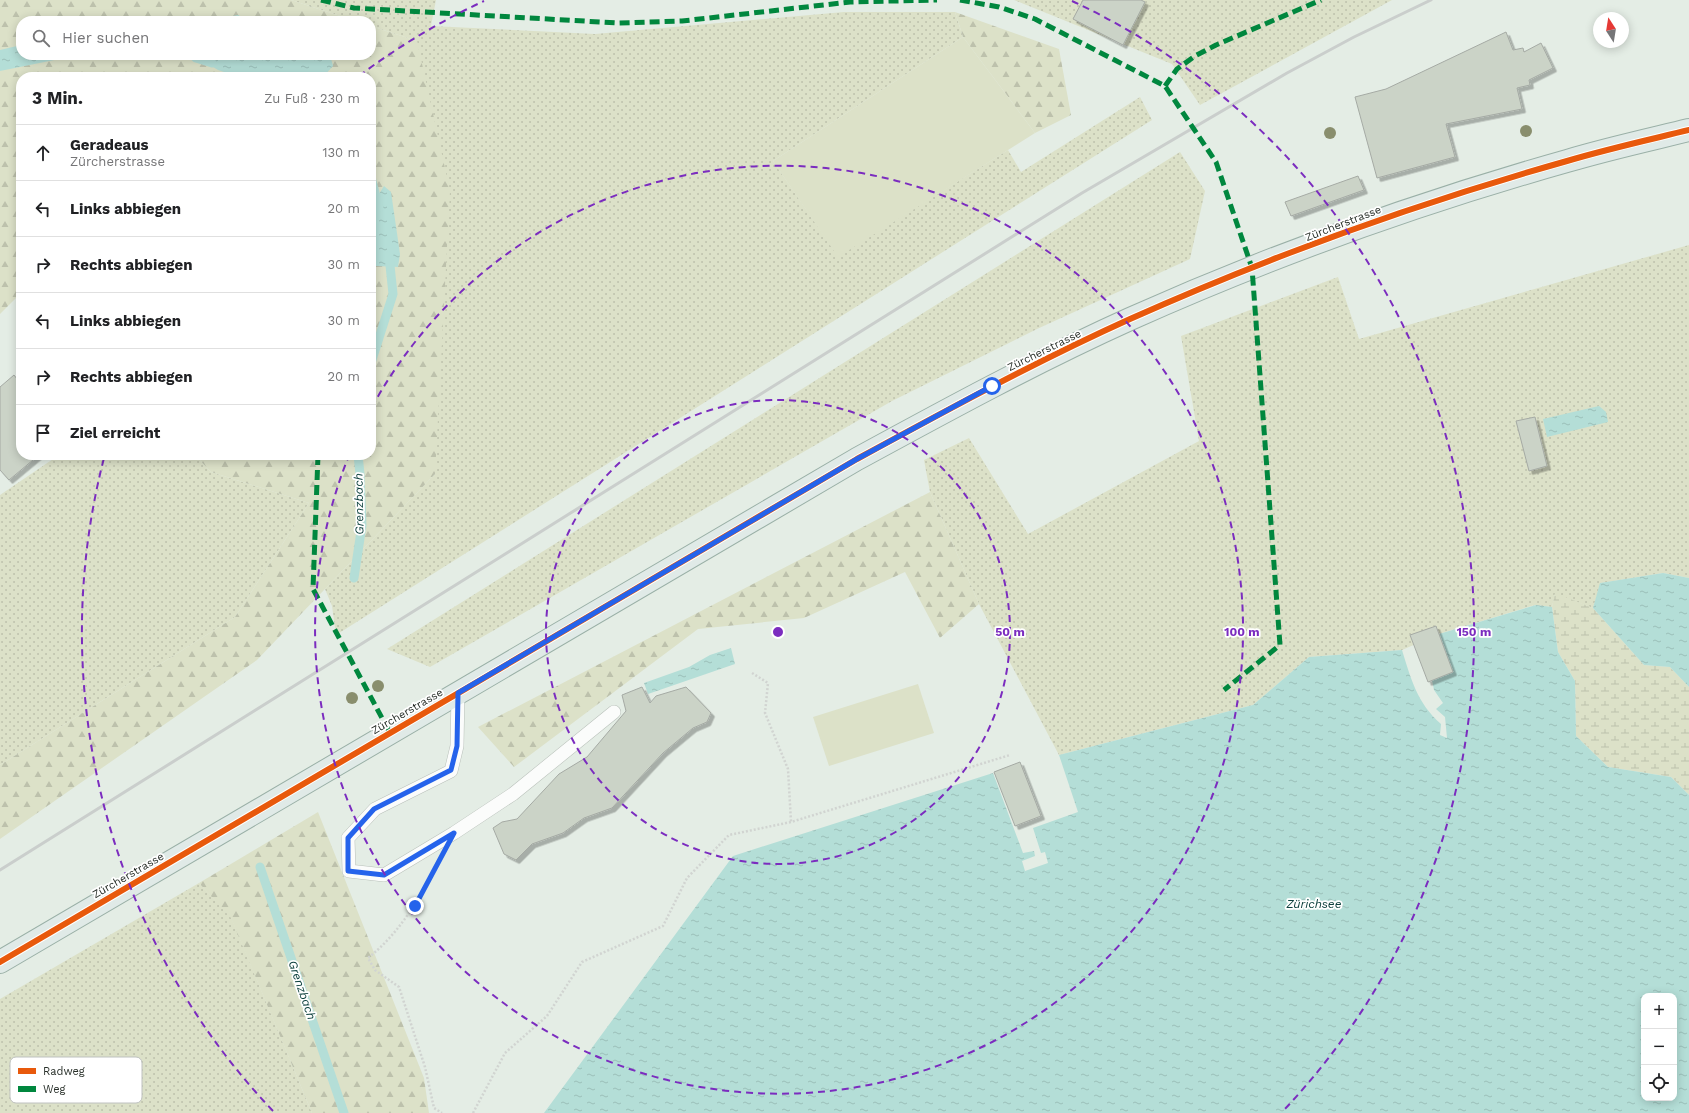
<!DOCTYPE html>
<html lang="de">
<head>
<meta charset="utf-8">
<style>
	:root { --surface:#fff; --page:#f6f6f6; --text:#202124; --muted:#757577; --line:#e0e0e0 }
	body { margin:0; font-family:"Work Sans",sans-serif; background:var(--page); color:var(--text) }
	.controls { position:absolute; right:12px; bottom:12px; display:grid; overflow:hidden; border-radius:8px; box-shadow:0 2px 10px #0003 }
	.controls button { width:36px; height:36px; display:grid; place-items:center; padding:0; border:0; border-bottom:1px solid var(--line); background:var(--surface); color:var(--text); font:20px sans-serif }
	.compass { position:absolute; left:1593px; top:12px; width:36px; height:36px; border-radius:50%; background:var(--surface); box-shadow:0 2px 10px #0003; rotate:348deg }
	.stop { position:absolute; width:12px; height:12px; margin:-9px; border:3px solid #2563eb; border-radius:50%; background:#fff }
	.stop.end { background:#2563eb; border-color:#fff; box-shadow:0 1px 4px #0008 }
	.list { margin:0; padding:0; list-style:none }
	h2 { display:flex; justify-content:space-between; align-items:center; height:52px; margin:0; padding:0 16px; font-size:17px }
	h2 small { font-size:13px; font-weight:400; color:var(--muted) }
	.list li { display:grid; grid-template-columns:26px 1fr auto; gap:12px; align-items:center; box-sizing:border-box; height:56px; padding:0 16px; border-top:1px solid var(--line) }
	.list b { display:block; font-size:15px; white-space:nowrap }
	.list p { margin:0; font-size:13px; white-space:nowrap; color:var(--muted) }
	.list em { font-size:13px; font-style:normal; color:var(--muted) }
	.icon { flex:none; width:22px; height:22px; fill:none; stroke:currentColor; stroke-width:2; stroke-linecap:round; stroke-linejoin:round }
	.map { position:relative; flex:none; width:1689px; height:1113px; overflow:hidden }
	.search { position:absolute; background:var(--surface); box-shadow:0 2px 10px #0003; left:16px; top:16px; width:360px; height:44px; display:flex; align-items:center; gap:10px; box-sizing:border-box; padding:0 14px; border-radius:16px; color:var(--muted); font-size:15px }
	.panel { position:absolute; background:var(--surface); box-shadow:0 2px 10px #0003; left:16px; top:72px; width:360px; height:388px; border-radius:16px }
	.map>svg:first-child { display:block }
</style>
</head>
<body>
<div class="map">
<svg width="1689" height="1113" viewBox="0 0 1689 1113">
	<defs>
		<pattern id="grass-dots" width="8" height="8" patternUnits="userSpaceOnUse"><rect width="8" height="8" fill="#dce1c8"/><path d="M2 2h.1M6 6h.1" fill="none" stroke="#bdc1ac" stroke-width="1.8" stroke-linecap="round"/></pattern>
		<pattern id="forest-firs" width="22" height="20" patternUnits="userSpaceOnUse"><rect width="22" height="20" fill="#dce1c8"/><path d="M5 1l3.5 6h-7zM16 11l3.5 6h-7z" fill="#bdc1ac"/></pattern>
		<pattern id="wetland-marsh" width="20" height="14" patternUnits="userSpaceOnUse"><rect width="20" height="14" fill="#dce1c8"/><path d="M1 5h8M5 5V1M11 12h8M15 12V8" fill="none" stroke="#bdc1ac"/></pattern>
		<pattern id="water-ripples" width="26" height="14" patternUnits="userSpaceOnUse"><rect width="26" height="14" fill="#b4ded7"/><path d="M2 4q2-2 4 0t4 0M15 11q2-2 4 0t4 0" fill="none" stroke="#9bbfb9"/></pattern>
		<filter id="shadow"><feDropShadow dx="3.5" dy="3.5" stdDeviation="0" flood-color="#0004"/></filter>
	</defs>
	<rect width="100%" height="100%" fill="#e4ede5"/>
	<!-- grass -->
	<g fill="url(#grass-dots)">
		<path d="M291 0H436L431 26 595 34 844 12H955L963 37 773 161 838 256 1008 150 1021 172 1140 97 1152 120 336 635 332 606 325 589 435 474 417 41 371 26V21H356Z"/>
		<path d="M1014 0H1392L1200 105 1172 64Z"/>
		<path d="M1180 152 1205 191 1190 259 1037 329 892 401 430 667 387 649Z"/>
		<path d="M1689 245V578L1663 573 1601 583 1593 608 1555 594 1552 607 1535 605 1439 634 1402 650 1309 657 1253 705 1059 755 979 604 930 492 924 460 969 438 1028 534 1199 441 1181 336 1338 277 1359 339Z"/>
		<path d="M59 455H195L211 472 309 503 235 617 0 765V495Z"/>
		<path d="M199 883 231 917 312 1113H0V999Z"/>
	</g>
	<!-- forest -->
	<g fill="url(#forest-firs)">
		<path d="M0 0H291L356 21H21V55H371V26L417 41 450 191 435 474 257 660 0 839V765L235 617 309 503 211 472 195 455H371V77H21V293L0 314Z"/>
		<path d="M955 12 1059 49 1071 115 1035 133 963 37Z"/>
		<path d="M930 492 979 604 940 638 905 572 804 618 698 629 514 767 478 727Z"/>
		<path d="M318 812 424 1078 429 1113H312L231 918 199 883Z"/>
	</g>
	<!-- wetland -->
	<path fill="url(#wetland-marsh)" d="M1555 593 1593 608 1644 665 1670 667 1689 687V795L1671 777 1608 767 1576 736 1575 681 1558 652 1552 607Z"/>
	<!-- pitch -->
	<g fill="#dce1c8">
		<path d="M963 37 1035 133 838 257 773 161Z"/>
		<path d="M918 684 934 733 829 766 813 717Z"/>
	</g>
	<!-- water -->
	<g fill="url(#water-ripples)" fill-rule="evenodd">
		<path d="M238 15 249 21H207Z"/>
		<path d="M21 45V55H79L0 71V50Z"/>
		<path d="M193 55H330L333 66 323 77H239L218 70Z"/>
		<path d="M384 186 391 192 400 254 398 267 376 266 371 257V207Z"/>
		<path d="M1599 406 1606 412 1608 422 1547 437 1543 419Z"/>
		<path d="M1663 573 1689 578V687L1670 667 1644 665 1593 608 1600 583Z"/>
		<path d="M1536 605 1552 607 1558 652 1575 681 1576 736 1608 767 1671 777 1689 795V1113H544L733 856 993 773 1023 853 1034 851 1035 856 1022 861 1025 871 1048 863 1045 852 1041 853 1033 828 1078 812 1059 755 1253 705 1309 657 1402 650C1411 679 1417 703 1441 724L1440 735 1447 738 1445 717 1436 709 1443 703 1434 690 1432 680 1439 634ZM1644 996H1674V1098H1644Z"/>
		<path d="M731 648 735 664 648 694 644 683 689 667 710 655Z"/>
	</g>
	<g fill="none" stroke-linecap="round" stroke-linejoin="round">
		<!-- stream -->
		<g stroke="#b4ded7" stroke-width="9">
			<path d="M193 55 196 58 212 63"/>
			<path d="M371 177 379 208"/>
			<path d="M371 363 393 294 389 256"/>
			<path d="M354 578 362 525 360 474 358 455"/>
			<path d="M260 867 344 1113"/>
		</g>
	</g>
	<!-- building -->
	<g fill="#cbd3c7" stroke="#a5aaa4" filter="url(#shadow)">
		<path d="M1083 0H1141L1145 2 1123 45 1073 19Z"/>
		<path d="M1506 32 1513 50 1523 48 1524 52 1541 43 1553 68 1529 80 1530 85 1517 88 1522 109 1446 124 1455 157 1377 178 1355 97 1386 89Z"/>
		<path d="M1358 176 1364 190 1291 216 1285 202Z"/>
		<path d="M14 375 21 384V455H39L9 480 0 470V387Z"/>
		<path d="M1535 417 1547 466 1529 471 1516 421Z"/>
		<path d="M1436 626 1453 672 1428 682 1410 635Z"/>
		<path d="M642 687 650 703 656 696 686 687 711 713 707 722 693 728 663 753 612 808 584 818 563 833 532 844 516 860 504 854 493 828 502 822 517 819 559 774 587 757 626 711 622 695Z"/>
		<path d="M1020 762 1041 816 1015 826 994 772Z"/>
	</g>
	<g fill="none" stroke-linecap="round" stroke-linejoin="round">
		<!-- service casing -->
		<g stroke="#b9c0ba" stroke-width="14">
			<path id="service" d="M458 693 457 746 451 771 375 809 348 838 349 871 384 875 454 833 513 794 614 712"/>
		</g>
		<!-- primary casing -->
		<g stroke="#9ab0a7" stroke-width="24">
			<path id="primary" d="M0 962 857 459C947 410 1037 361 1130 319 1271 256 1418 203 1567 161 1607 149 1648 140 1689 130"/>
		</g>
		<!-- path -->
		<g stroke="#d1d4d1" stroke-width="2.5" stroke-dasharray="2 2" stroke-linecap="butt">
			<path d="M752 673 768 683 765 713 788 769 791 822"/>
			<path d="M432 874C415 906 397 935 368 958L375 970 399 987 425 1067 434 1108 442 1113"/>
			<path d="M473 1113 505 1053 547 1016 582 962 663 926 687 878 729 835 791 822 1010 755"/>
		</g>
		<!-- service -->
		<use href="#service" stroke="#fbfcfb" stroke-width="13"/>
		<!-- primary -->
		<use href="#primary" stroke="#e0eae7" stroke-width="22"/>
		<!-- rail -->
		<path stroke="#cacecc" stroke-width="3" d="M0 870 1082 193 1287 73 1354 37 1431 0"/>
		<!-- quiet -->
		<g stroke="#00873e" stroke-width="5" stroke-dasharray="10 5" stroke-linecap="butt">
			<path d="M321 0 354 8 618 23 682 21 850 2 937 0"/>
			<path d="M960 0 999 7 1035 19 1165 86 1216 162 1252 268 1280 645 1224 690"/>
			<path d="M1165 86 1177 69 1195 56 1216 45 1321 0"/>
			<path d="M318 455 313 589 390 733"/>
		</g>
		<!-- cycleway casing -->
		<g stroke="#fff" stroke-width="8">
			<path id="cycleway" d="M0 962 857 459C947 410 1037 361 1130 319 1271 256 1418 203 1567 161 1607 149 1648 140 1689 130"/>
		</g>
		<!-- cycleway -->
		<use href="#cycleway" stroke="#e8590c" stroke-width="6"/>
	</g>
	<!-- trees -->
	<g fill="#898e6d">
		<circle cx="1526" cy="131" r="6"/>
		<circle cx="1330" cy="133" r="6"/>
		<circle cx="378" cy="686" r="6"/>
		<circle cx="352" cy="698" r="6"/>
	</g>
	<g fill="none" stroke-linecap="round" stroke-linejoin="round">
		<!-- route -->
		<path stroke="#2563eb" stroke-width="5" d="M415 906 454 833 384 875 348 871V838L374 809 451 770 457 746 458 693 857 459 992 386"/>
	</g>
	<!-- distance rings -->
	<g fill="none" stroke="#7b2cbf" stroke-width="2" stroke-dasharray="7 5">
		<circle cx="778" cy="632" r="232"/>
		<path d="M372 407A464 464 0 1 1 348 458"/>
		<path d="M273 1111A696 696 0 0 1 104 458M359 76A696 696 0 0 1 484 1M1072 1A696 696 0 0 1 1283 1111"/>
	</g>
	<g text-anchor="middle" stroke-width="3.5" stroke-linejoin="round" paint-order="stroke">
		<!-- street labels -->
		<g font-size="11" fill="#282f29" stroke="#fff">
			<text transform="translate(1343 223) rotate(-21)" y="4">Zürcherstrasse</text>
			<text transform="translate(1044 350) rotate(-26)" y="4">Zürcherstrasse</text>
			<text transform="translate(407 711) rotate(-30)" y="4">Zürcherstrasse</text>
			<text transform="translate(128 875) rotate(-30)" y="4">Zürcherstrasse</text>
		</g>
		<!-- water labels -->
		<g font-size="12" font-style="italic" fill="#0e413e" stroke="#fff">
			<text transform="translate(359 504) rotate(-91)" y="4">Grenzbach</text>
			<text x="1314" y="908">Zürichsee</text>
			<text transform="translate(302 990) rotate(71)" y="4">Grenzbach</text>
		</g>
	</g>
	<!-- legend -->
	<rect x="10" y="1057" width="132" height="46" rx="6" fill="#fff" stroke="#bec1bf" stroke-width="1"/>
	<rect x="18" y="1068" width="18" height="6" fill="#e8590c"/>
	<rect x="18" y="1086" width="18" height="6" fill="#00873e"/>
	<g font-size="11" fill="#282f29">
		<text x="43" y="1075">Radweg</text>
		<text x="43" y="1093">Weg</text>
	</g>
	<circle cx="778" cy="632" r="6" fill="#7b2cbf" stroke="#fff" stroke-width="2"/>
	<g font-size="12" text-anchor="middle" font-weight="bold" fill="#7b2cbf" stroke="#fff" stroke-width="3.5" stroke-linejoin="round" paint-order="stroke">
		<text x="1010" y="636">50 m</text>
		<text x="1242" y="636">100 m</text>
		<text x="1474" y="636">150 m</text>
	</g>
</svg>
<div class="controls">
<button>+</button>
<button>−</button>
<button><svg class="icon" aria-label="locate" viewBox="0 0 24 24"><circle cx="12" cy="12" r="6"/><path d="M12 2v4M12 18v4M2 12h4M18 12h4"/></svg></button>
</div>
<svg class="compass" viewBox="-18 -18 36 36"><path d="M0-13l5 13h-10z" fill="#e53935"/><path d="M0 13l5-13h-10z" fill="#757577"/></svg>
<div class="stop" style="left:992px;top:386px"></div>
<div class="stop end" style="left:415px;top:906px"></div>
<div class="search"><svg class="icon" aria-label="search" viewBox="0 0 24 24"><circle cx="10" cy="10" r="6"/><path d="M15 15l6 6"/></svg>Hier suchen</div>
<section class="panel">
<h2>3 Min.<small>Zu Fuß · 230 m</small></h2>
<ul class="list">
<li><svg class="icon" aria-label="ahead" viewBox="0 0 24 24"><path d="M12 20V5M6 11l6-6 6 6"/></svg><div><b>Geradeaus</b><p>Zürcherstrasse</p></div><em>130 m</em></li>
<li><svg class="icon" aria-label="left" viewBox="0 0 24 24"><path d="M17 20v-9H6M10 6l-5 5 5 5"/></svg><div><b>Links abbiegen</b></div><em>20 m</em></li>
<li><svg class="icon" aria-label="right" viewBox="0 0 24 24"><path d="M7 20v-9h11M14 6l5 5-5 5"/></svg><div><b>Rechts abbiegen</b></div><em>30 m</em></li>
<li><svg class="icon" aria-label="left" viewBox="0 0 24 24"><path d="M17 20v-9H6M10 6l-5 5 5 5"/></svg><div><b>Links abbiegen</b></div><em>30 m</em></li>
<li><svg class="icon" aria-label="right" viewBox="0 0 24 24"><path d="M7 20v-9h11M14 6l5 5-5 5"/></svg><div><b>Rechts abbiegen</b></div><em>20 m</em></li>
<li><svg class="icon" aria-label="arrive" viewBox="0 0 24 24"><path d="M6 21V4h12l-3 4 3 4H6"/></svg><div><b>Ziel erreicht</b></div></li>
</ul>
</section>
</div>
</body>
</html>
